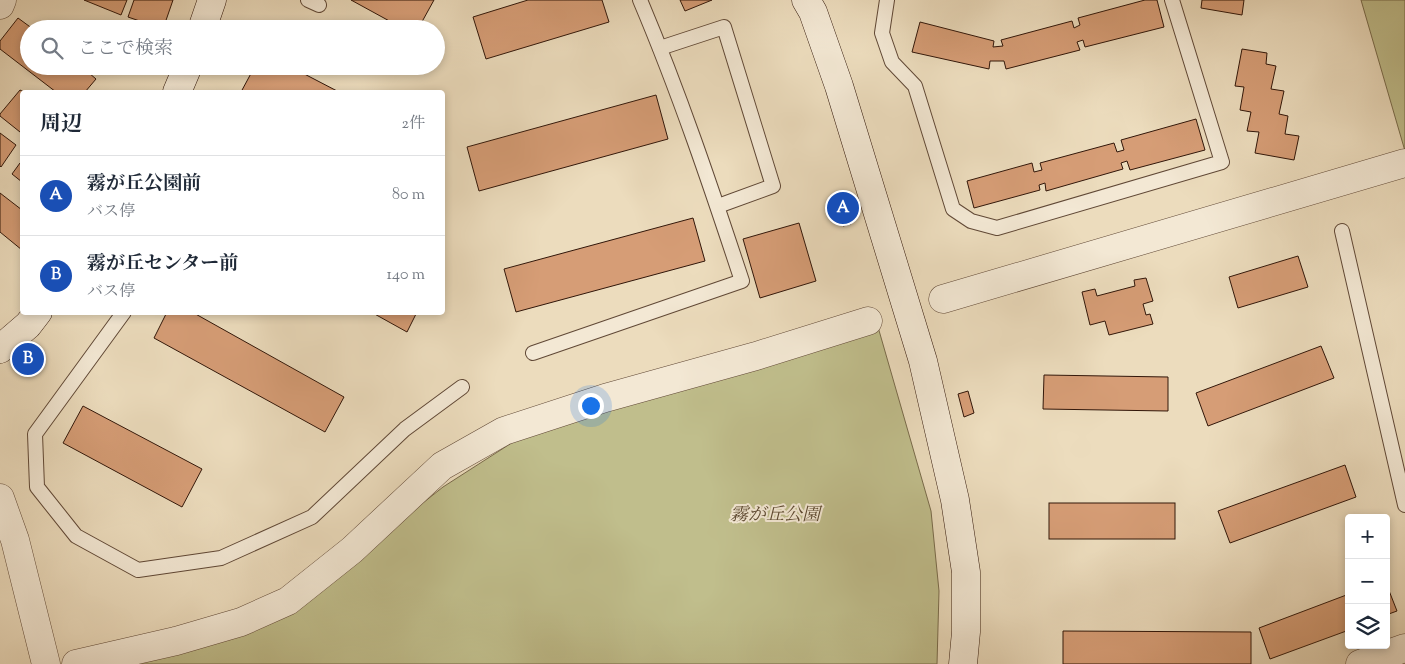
<!DOCTYPE html>
<html lang="ja">
<head>
<meta charset="utf-8">
<style>
	:root { --surface:#fff; --page:#f2f2f3; --text:#1f2937; --muted:#747a83; --line:#e0e1e3; --accent:#7c3aed }
	body { margin:0; font-family:"Sorts Mill Goudy","Noto Serif JP",serif; background:var(--page); color:var(--text) }
	.controls { position:absolute; right:15px; bottom:15px; display:grid; overflow:hidden; border-radius:5px; box-shadow:0 2px 8px #0003 }
	.controls button { width:45px; height:45px; display:grid; place-items:center; padding:0; border:0; border-bottom:1px solid var(--line); background:var(--surface); color:var(--text); font:25px sans-serif }
	.you { position:absolute; left:590px; top:405px; width:18px; height:18px; margin:-12px; border:4px solid #fff; border-radius:50%; background:#1a73e8; box-shadow:0 0 0 8px #1a73e833 }
	.badge { display:grid; place-items:center; width:32px; height:32px; border-radius:50%; background:var(--accent); color:#fff; font-size:16px; font-weight:700 }
	.pin { position:absolute; translate:-50% -50%; border:2px solid #fff; box-shadow:0 1px 5px #0006 }
	.list { margin:0; padding:0; list-style:none }
	h2 { display:flex; justify-content:space-between; align-items:center; height:65px; margin:0; padding:0 20px; font-size:21px }
	h2 small { font-size:16px; font-weight:400; color:var(--muted) }
	.list li { display:grid; grid-template-columns:32px 1fr auto; gap:15px; align-items:center; box-sizing:border-box; height:80px; padding:0 20px; border-top:1px solid var(--line) }
	.list b { display:block; font-size:19px; white-space:nowrap }
	.list p { margin:0; font-size:16px; white-space:nowrap; color:var(--muted) }
	.list em { font-size:16px; font-style:normal; color:var(--muted) }
	.icon { flex:none; width:28px; height:28px; fill:none; stroke:currentColor; stroke-width:2; stroke-linecap:round; stroke-linejoin:round }
	.map { position:relative; flex:none; width:1405px; height:664px; overflow:hidden }
	.search { position:absolute; background:var(--surface); box-shadow:0 2px 8px #0003; left:20px; top:20px; width:425px; height:55px; display:flex; align-items:center; gap:12px; box-sizing:border-box; padding:0 18px; border-radius:28px; color:var(--muted); font-size:19px }
	.panel { position:absolute; background:var(--surface); box-shadow:0 2px 8px #0003; left:20px; top:90px; width:425px; height:225px; border-radius:5px }
	.map>svg:first-child { display:block }
</style>
</head>
<body>
<div class="map">
<svg width="1405" height="664" viewBox="0 0 1405 664">
	<rect width="100%" height="100%" fill="#ecdcbd"/>
	<filter id="stains"><feTurbulence type="fractalNoise" baseFrequency=".004" numOctaves="4"/><feColorMatrix values="0 0 0 0 .2 0 0 0 0 .09 0 0 0 0 .02 0 0 0 .5 -.17"/></filter>
	<radialGradient id="worn" r=".72"><stop offset=".6" stop-color="#630" stop-opacity="0"/><stop offset="1" stop-color="#630" stop-opacity=".3"/></radialGradient>
	<!-- green -->
	<g fill="#c0be8c" stroke="#786a4a">
		<path d="M1361 0H1405V151Z"/>
		<path d="M878 327 931 511 939 591 937 664H92L176 644 356 556 443 487 538 426Z"/>
	</g>
	<!-- building -->
	<g fill="#d69d76" stroke="#311609">
		<path d="M84 0H127L121 15Z"/>
		<path d="M134 0H173L163 29 128 17Z"/>
		<path d="M351 0H434L418 29H404Z"/>
		<path d="M528 0H602L609 22 486 59 473 17Z"/>
		<path d="M680 0H712L685 11Z"/>
		<path d="M1145 0H1157L1164 27 1085 47 1083 40 1077 42 1080 50 1006 69 1004 61H990L989 69 912 52 920 22 994 41 993 47 1003 46 1001 40 1072 21 1074 28 1080 25 1078 18Z"/>
		<path d="M1202 0H1244L1242 15 1201 8Z"/>
		<path d="M18 18 33 29H29V66H81L96 79 85 92H56L0 49V41Z"/>
		<path d="M1242 49 1267 53 1266 64 1276 66 1271 89 1284 91 1279 114 1288 116 1285 134 1299 136 1294 160 1255 153 1259 132 1247 131 1251 112 1240 110 1244 87 1235 86Z"/>
		<path d="M255 66H289L339 92H241Z"/>
		<path d="M20 90 24 92 22 130 20 132 0 116V114Z"/>
		<path d="M656 95 668 139 479 191 467 147Z"/>
		<path d="M1196 119 1205 150 1130 170 1127 161 1121 163 1123 169 1046 191 1045 183 1039 185 1040 190 974 208 967 181 1032 163 1034 172 1042 170 1040 163 1114 143 1117 152 1124 150 1121 140Z"/>
		<path d="M0 133 16 145 1 167 0 166Z"/>
		<path d="M20 163 22 164V182L12 174Z"/>
		<path d="M0 193 22 210V250L0 232Z"/>
		<path d="M845 202 851 224 843 226 837 204Z"/>
		<path d="M693 218 705 261 516 312 504 269Z"/>
		<path d="M799 223 816 281 760 298 743 239Z"/>
		<path d="M1298 256 1308 287 1238 308 1229 277Z"/>
		<path d="M1146 278 1153 301 1143 304 1146 315 1150 314 1153 324 1109 335 1105 321 1090 325 1082 292 1095 289 1097 296 1135 286 1134 280Z"/>
		<path d="M167 312H192L344 397 325 432 154 338Z"/>
		<path d="M371 312H417L407 332Z"/>
		<path d="M35 345 43 352 28 368 20 360Z"/>
		<path d="M1321 346 1334 378 1208 426 1196 393Z"/>
		<path d="M1044 375 1168 377V411L1043 409Z"/>
		<path d="M968 391 974 413 964 417 958 394Z"/>
		<path d="M83 406 202 469 182 507 63 443Z"/>
		<path d="M1345 465 1356 497 1230 543 1218 511Z"/>
		<rect x="1049" y="503" width="126" height="36"/>
		<path d="M1386 583 1397 611 1386 615Z"/>
		<path d="M1349 594V630L1270 659 1259 628Z"/>
		<path d="M1063 631 1251 632V664H1063Z"/>
	</g>
	<g fill="none" stroke-linecap="round" stroke-linejoin="round">
		<!-- lane casing -->
		<g stroke="#604836" stroke-width="16">
			<g id="lane">
				<path d="M308 0 319 5"/>
				<path d="M887 0 882 33 892 62 915 86 953 209 971 221 997 228 1222 162 1172 0"/>
				<path d="M660 48 724 27 773 186 718 206"/>
				<path d="M1342 231 1405 505"/>
				<path d="M124 312 35 434 37 487 76 536 138 570 221 558 312 517 405 429 462 387"/>
				<path d="M533 353 742 281C711 187 679 92 640 0"/>
			</g>
		</g>
		<!-- street casing -->
		<g stroke="#604836" stroke-width="29">
			<g id="street">
				<path d="M0 5 2 0"/>
				<path d="M943 299 1405 163"/>
				<path d="M0 498 15 540 46 664"/>
				<path d="M76 664 176 641 241 622 288 601 352 550 442 466 504 431 605 398 756 356 868 321"/>
				<path d="M1360 664 1405 648"/>
			</g>
		</g>
		<!-- secondary casing -->
		<g stroke="#311609" stroke-width="29">
			<g id="secondary">
				<path d="M806 0 813 12 839 86 923 361 955 500 966 572V632L963 664"/>
				<path d="M202 29 212 0"/>
				<path d="M177 92 188 66"/>
				<path d="M0 349 28 325 38 312"/>
			</g>
		</g>
		<!-- lane -->
		<use href="#lane" stroke="#f3e8d4" stroke-width="14"/>
		<!-- street -->
		<use href="#street" stroke="#f3e8d4" stroke-width="28"/>
		<!-- secondary -->
		<use href="#secondary" stroke="#f3e8d4" stroke-width="28"/>
	</g>
	<g text-anchor="middle" stroke-width="4" stroke-linejoin="round" paint-order="stroke">
		<!-- park labels -->
		<g font-size="18" font-style="italic" fill="#5c4830" stroke="#f3e8d4">
			<text x="775" y="520">霧が丘公園</text>
		</g>
	</g>
	<rect width="100%" height="100%" filter="url(#stains)"/>
	<rect width="100%" height="100%" fill="url(#worn)"/>
</svg>
<div class="controls">
<button>+</button>
<button>−</button>
<button><svg class="icon" aria-label="layers" viewBox="0 0 24 24"><path d="M12 4l9 5-9 5-9-5zM3 14l9 5 9-5"/></svg></button>
</div>
<div class="you"></div>
<div class="pin badge" style="left:843px;top:208px;background:#1a4fb4">A</div>
<div class="pin badge" style="left:28px;top:359px;background:#1a4fb4">B</div>
<div class="search"><svg class="icon" aria-label="search" viewBox="0 0 24 24"><circle cx="10" cy="10" r="6"/><path d="M15 15l6 6"/></svg>ここで検索</div>
<section class="panel">
<h2>周辺<small>2件</small></h2>
<ul class="list">
<li><span class="badge" style="background:#1a4fb4">A</span><div><b>霧が丘公園前</b><p>バス停</p></div><em>80 m</em></li>
<li><span class="badge" style="background:#1a4fb4">B</span><div><b>霧が丘センター前</b><p>バス停</p></div><em>140 m</em></li>
</ul>
</section>
</div>
</body>
</html>
